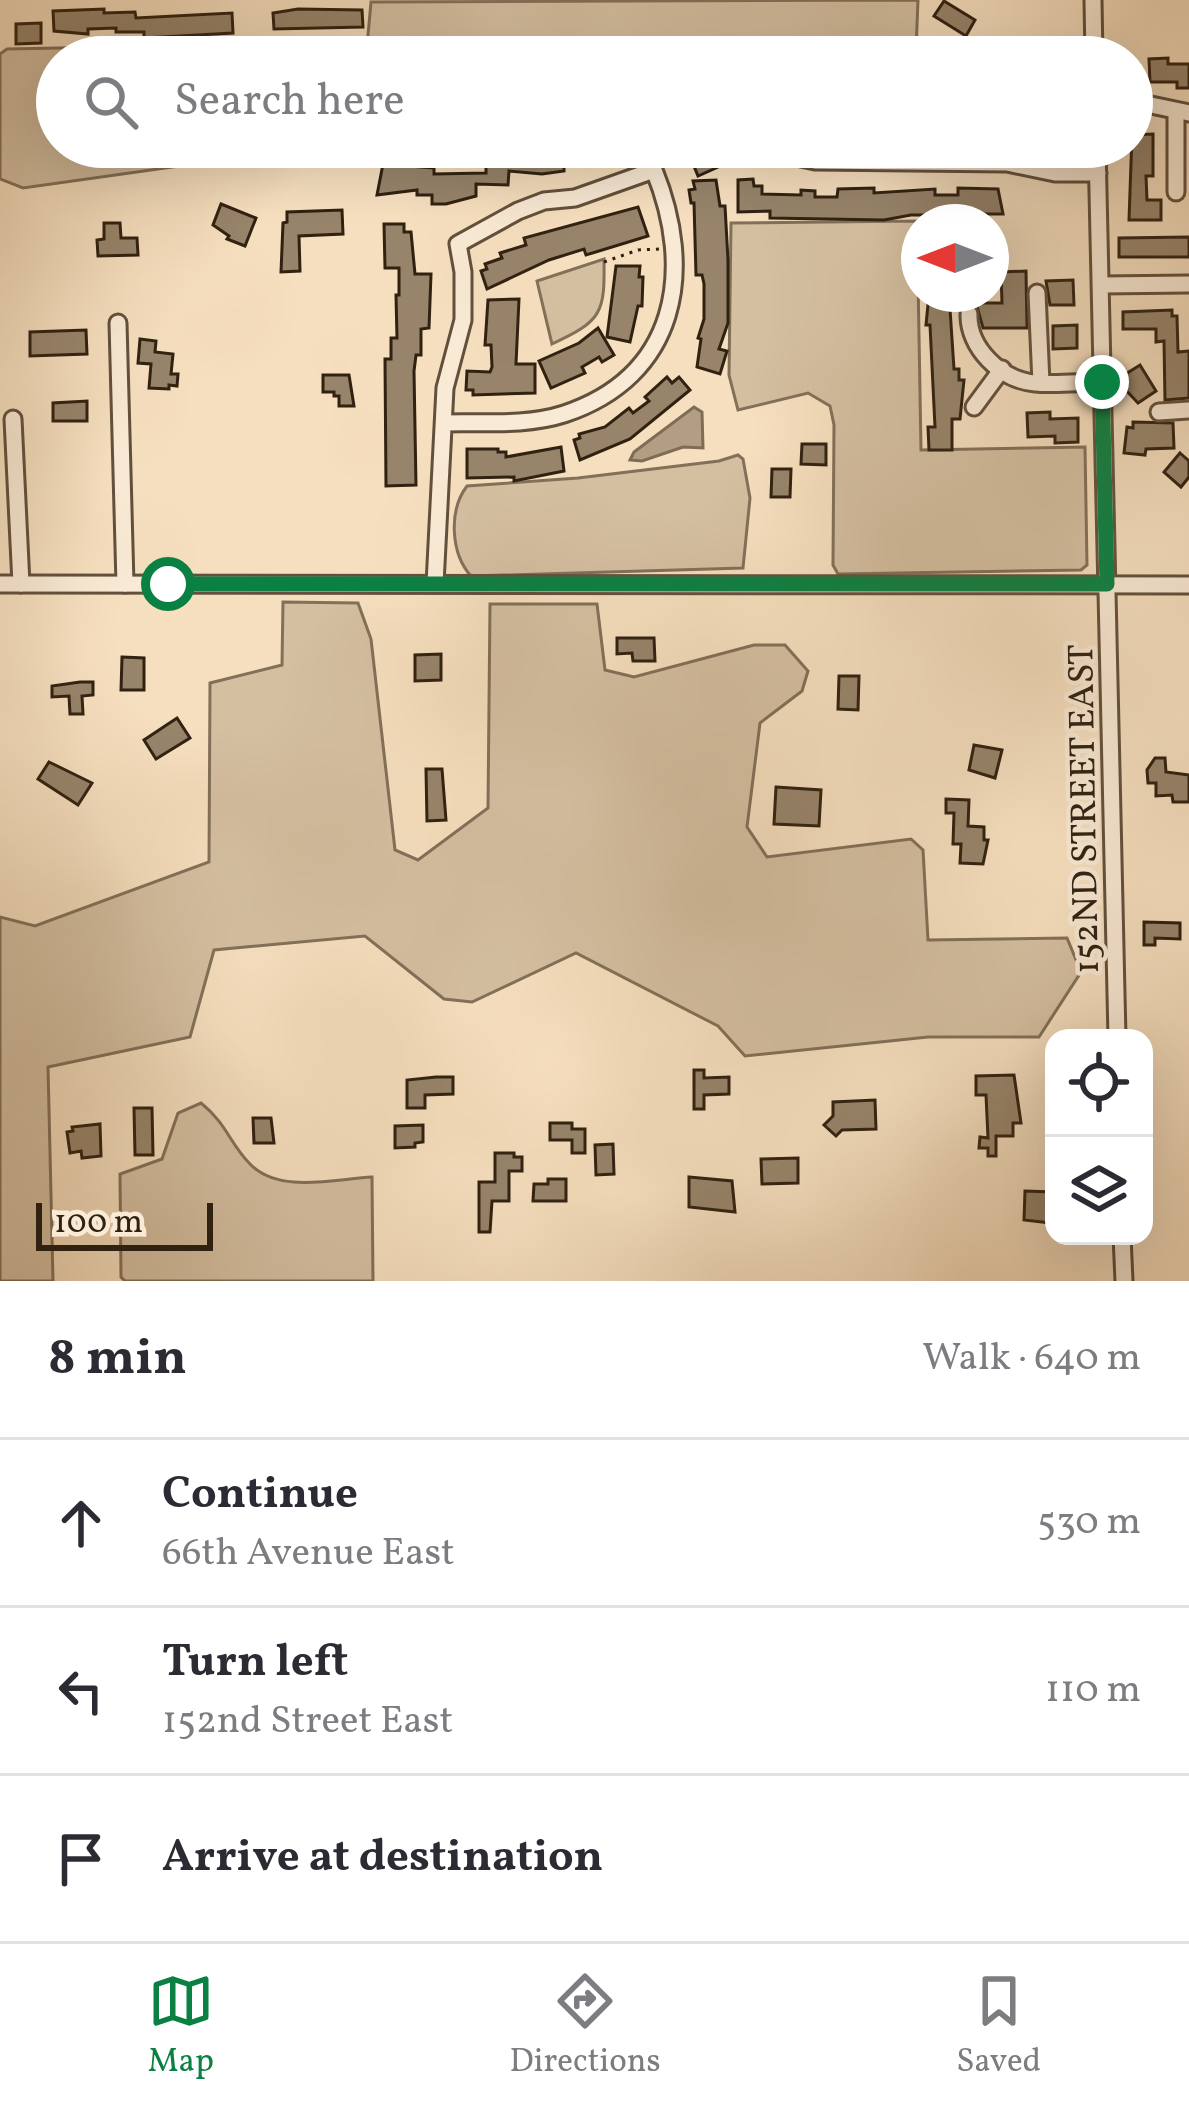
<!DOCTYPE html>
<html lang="en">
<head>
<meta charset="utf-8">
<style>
	:root { --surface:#fff; --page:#f7f7f7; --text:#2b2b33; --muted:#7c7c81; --line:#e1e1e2; --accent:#0b8043 }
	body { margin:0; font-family:Vollkorn,serif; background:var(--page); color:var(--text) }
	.controls { position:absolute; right:36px; bottom:36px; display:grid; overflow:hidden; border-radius:24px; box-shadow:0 12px 48px #0002 }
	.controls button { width:108px; height:108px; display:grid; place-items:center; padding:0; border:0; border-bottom:3px solid var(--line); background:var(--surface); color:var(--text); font:60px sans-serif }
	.compass { position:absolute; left:901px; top:204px; width:108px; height:108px; border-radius:50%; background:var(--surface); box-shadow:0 12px 48px #0002; rotate:270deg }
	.scale { position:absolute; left:36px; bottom:30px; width:177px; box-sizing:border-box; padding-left:12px; border:6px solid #302111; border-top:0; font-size:33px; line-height:42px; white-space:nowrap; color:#302111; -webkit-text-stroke:9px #f9ead5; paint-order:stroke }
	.stop { position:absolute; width:36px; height:36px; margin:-27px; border:9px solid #0b8043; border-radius:50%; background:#fff }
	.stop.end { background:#0b8043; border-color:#fff; box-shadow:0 3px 12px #0008 }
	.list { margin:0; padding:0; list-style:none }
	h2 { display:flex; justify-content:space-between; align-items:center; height:156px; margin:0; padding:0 48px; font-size:51px }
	h2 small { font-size:39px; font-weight:400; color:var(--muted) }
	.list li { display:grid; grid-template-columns:78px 1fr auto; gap:36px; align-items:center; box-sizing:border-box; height:168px; padding:0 48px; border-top:3px solid var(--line) }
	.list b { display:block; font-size:45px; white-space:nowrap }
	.list p { margin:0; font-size:39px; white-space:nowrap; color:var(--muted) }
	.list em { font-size:39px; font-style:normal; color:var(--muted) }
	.icon { flex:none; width:66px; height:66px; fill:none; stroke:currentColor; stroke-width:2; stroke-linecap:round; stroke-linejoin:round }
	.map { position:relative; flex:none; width:1189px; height:1281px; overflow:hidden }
	.search { position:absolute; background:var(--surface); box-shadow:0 12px 48px #0002; left:36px; right:36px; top:36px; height:132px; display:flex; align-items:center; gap:30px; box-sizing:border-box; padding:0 42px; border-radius:66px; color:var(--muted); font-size:45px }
	.sheet { height:660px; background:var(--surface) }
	nav { display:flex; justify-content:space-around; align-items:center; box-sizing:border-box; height:168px; border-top:3px solid var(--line); background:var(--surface); font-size:33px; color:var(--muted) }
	nav a { display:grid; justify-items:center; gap:6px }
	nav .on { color:var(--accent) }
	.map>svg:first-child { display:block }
</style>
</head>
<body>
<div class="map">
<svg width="1189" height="1281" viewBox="0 0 1189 1281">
	<rect width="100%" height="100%" fill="#f6dfbf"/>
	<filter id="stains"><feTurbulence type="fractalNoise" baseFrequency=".00167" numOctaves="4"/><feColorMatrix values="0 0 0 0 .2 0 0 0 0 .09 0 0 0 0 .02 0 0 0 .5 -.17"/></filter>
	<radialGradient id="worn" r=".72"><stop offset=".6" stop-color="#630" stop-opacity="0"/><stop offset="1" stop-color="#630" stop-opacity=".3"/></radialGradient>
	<!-- green -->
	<g fill="#d4bfa1" stroke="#827059" stroke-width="3">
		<path d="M918 0 916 51 366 57 371 2Z"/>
		<path d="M110 47 132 57H57V147H315L23 188 0 179V54L7 49Z"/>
		<path d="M917 221 921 450 1085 447 1087 565 1081 570 838 574 833 565 834 425 830 406 808 393 738 410 729 375 731 223Z"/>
		<path d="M604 259C605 313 602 321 552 344L537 281Z"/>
		<path d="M738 455 743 459 750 498 743 568 471 576C451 554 448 511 467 486L578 478 719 461Z"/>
		<path d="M283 602 358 603 371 639 395 850 418 860 488 808 490 604H597L605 670 634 677 754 645H785L808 671 802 691 760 723 747 827 767 857 911 839 923 850 928 940 1067 938 1081 972 1039 1037H928L745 1056 718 1026 576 953 472 1002 444 999 365 936 214 950 190 1037 48 1067 53 1281H0V917L35 926 209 862 210 683 282 665Z"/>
		<path d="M201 1103C227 1124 230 1144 250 1164 279 1194 334 1179 372 1177L373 1281H125L121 1277 120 1174 162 1159 178 1113Z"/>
	</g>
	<!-- water -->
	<path fill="#b39e84" stroke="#7f6c56" stroke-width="3" d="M694 407 702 412 703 448 683 447 642 461 630 460 634 452Z"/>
	<!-- building -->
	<g fill="#97846b" stroke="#302111" stroke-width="3">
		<path d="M944 1 975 20 966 36 934 16Z"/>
		<path d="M104 9V13L135 12 136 18 232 13 233 33 144 38V32H116V28L88 29V34L54 31 53 11Z"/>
		<path d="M298 9 362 10 363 27 274 29 273 13Z"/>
		<path d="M41 23V43L16 44V24Z"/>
		<path d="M1168 58V64H1189V88H1177V82H1150L1149 59Z"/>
		<path d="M1153 134V176H1146L1147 200H1161V220H1129L1132 135Z"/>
		<path d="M551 147H606L607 160 564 163V171L542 174 509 171 508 185 476 184V196L446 204H432V195H417V190L377 195 383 164 434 168V174L486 173V160L519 161 520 150 551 151Z"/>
		<path d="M707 147H721L727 163 698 176 689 154Z"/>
		<path d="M753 179 754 186H762V194L801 195V190L815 191V197H837L838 189 874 188V193L935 189V195H958V188L998 189 1003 214H972V220H949V215H911L884 220 770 218V211L738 212V180Z"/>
		<path d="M716 180 720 206H725L728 260V323L719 349 727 351 720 374 697 367 701 339 698 338 704 319V284L702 275H696L694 203H691L689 190 695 189 693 181Z"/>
		<path d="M221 204 256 218 245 246 227 239 229 236 213 225Z"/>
		<path d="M638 207 648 236 586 255 584 249 549 260 487 289 481 271 487 269 485 264 502 258 500 253 526 245 524 238Z"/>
		<path d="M342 210 343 234 299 236 300 271 281 272 283 223 287 222V212Z"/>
		<path d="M104 223H120L121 238H137L138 255 98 256 97 240 104 239Z"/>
		<path d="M384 224H404V232H411L415 274H431L429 328 421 329V355H416L414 371 416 485 386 486 385 359H391V338H397L396 295H399V268H385Z"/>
		<path d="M1189 237V257H1119V238Z"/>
		<path d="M616 266H640L639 277H643L642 306H638L630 342 607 337Z"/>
		<path d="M1026 271 1027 328H983L976 303H1002L1001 272Z"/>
		<path d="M1073 280 1074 305H1050L1046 281Z"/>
		<path d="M929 294H949L954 369H959V380H964L960 419H952V450H929L928 427H935L930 325H926Z"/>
		<path d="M519 299 516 364H535V393L473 395V390H466L467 371 490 372 492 367 491 345H485L488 300Z"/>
		<path d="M1172 310V316H1177L1178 352 1189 351V398L1165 400 1164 341 1156 342V329H1123V312Z"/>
		<path d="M1077 325V348L1053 349V326Z"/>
		<path d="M598 328 614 355 602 362 599 357 582 367 585 373 551 388 539 361 579 343Z"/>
		<path d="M86 330 87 354 30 356V332Z"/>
		<path d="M140 339 156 341 155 352 173 354 171 374H178L177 386 169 385V389L149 388 151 364 138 363Z"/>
		<path d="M1140 365 1156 391 1138 403 1122 386 1126 384 1121 377Z"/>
		<path d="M323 375H349L354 406H339V396H334V392H323Z"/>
		<path d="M667 377 672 383 679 377 690 390 630 439 580 460 574 440 580 438 579 434 605 427 629 408 633 413 649 401 645 397Z"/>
		<path d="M87 401V421H53V403Z"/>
		<path d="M1050 412V419L1078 418V442L1055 443V436L1028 437 1027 413Z"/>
		<path d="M1133 422 1173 423 1174 448 1146 449 1145 455 1124 453 1127 427 1133 428Z"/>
		<path d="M802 444H826V465L801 464Z"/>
		<path d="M561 447 564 471 514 481V477L467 478V449H498V452H506V457Z"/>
		<path d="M1180 453 1189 461V477L1181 487 1164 472Z"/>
		<path d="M772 469H791L790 497H771Z"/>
		<path d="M617 638H654L655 661H633L632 653 617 654Z"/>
		<path d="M441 654V680L415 681V655Z"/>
		<path d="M122 657 144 658V690H121Z"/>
		<path d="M839 676H859L858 710 838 709Z"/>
		<path d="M80 682H93V695L82 696 83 714H70L69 696 52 697V686Z"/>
		<path d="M177 718 190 738 156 759 144 740Z"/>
		<path d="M974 745 1002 750 995 778 969 770Z"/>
		<path d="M1155 758H1165L1166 772 1189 775V802H1173L1172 795 1156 796V783H1148L1147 770Z"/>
		<path d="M49 762 92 783 78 805 38 779Z"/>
		<path d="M426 769H442L446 820 427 821Z"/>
		<path d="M776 787 821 790 819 826 774 824Z"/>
		<path d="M946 799 969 800 968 826 984 827V840H988L983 864 960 863 961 844H953L954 813H946Z"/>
		<path d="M1144 922 1180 923V939L1155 938V945H1144Z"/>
		<path d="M694 1070H704V1078L729 1077V1094L704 1095V1109H694Z"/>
		<path d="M1014 1075 1021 1123H1013V1136H996V1156H988V1148H979L980 1137 988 1138 986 1095H976V1076Z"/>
		<path d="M436 1077H453V1094L425 1095V1108H407V1080Z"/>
		<path d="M875 1100 876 1129 842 1130 836 1136 824 1125 833 1116V1102Z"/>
		<path d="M134 1108H152L153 1155H135Z"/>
		<path d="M253 1118H271L274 1143H254Z"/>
		<path d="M550 1123H572V1129H585V1153H572V1140H550Z"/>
		<path d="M100 1124 101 1156 82 1158 81 1151 70 1153 67 1132 73 1131 72 1127Z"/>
		<path d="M423 1125V1142L415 1143V1147L395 1148V1126Z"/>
		<path d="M613 1144 614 1174 596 1175 595 1145Z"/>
		<path d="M495 1153H514V1157H522V1171H509V1201H492L490 1232H479V1182H495Z"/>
		<path d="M798 1158V1183L762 1184 761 1159Z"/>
		<path d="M689 1177 732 1181 735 1212 689 1207Z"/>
		<path d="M548 1179H566V1201H533L534 1184H548Z"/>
		<path d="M1025 1191 1052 1192 1051 1223 1024 1220Z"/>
	</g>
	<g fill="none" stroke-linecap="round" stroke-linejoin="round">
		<!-- minor casing -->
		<g stroke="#62503c" stroke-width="21">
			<g id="minor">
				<path d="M1093 0 1094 57"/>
				<path d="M1132 101 1189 113"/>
				<path d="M1176 113V192"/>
				<path d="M1097 147 1117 1038"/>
				<path d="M787 155 815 161 1007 163 1055 173H1098"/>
				<path d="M1101 285 1189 284"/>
				<path d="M1037 293 1041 383"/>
				<path d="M969 314C968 347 1000 380 1035 383 1057 385 1081 382 1103 382"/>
				<path d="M118 323 125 584"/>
				<path d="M974 407 1002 369"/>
				<path d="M1159 412 1189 410"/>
				<path d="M13 419 21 584"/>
				<path d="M0 584 1189 585"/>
				<path d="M435 584 445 388 463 320V272L458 244 518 211 544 201 575 198 654 170C695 271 678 376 564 414 527 426 483 422 444 423"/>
				<path d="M1122 1236 1124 1281"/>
			</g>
		</g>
		<!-- path -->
		<path stroke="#302111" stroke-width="3" stroke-dasharray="3 6" stroke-linecap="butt" d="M604 262 638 250 660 249"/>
		<!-- minor -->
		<use href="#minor" stroke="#f9ead5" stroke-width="15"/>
	</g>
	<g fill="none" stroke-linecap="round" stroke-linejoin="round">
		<!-- route -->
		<path stroke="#0b8043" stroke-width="15" d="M168 584H1107L1102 382"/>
	</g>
	<g text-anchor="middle" stroke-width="9" stroke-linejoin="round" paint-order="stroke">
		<!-- street labels -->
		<g font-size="36" fill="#302111" stroke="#f9ead5">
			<text transform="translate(1082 809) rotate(-91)" y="13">152ND STREET EAST</text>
		</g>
	</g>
	<rect width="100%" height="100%" filter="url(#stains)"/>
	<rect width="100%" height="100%" fill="url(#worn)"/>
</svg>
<div class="controls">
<button><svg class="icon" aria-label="locate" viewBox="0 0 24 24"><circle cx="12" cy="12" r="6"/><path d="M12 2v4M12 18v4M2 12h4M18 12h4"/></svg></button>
<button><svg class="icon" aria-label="layers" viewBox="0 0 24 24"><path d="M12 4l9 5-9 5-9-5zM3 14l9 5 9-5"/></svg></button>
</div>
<svg class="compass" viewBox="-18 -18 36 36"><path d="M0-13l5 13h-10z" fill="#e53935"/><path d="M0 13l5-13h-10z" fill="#7c7c81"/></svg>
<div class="scale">100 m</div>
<div class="stop" style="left:168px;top:584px"></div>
<div class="stop end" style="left:1102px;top:382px"></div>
<div class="search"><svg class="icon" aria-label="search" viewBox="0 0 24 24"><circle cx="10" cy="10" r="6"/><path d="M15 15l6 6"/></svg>Search here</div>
</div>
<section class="sheet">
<h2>8 min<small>Walk · 640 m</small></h2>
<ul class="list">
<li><svg class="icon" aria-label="ahead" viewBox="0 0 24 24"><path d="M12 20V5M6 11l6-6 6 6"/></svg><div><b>Continue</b><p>66th Avenue East</p></div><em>530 m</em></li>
<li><svg class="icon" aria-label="left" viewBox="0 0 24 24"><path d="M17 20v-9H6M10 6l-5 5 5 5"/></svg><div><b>Turn left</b><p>152nd Street East</p></div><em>110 m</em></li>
<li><svg class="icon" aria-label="arrive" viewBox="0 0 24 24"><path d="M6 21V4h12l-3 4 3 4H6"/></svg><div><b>Arrive at destination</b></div></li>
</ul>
</section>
<nav>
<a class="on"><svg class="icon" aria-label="map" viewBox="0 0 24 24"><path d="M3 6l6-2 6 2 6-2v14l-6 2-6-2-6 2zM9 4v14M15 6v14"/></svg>Map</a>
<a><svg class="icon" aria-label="directions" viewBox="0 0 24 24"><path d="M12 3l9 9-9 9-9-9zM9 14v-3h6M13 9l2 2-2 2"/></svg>Directions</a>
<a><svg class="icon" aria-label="saved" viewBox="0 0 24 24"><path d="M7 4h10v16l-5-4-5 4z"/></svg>Saved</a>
</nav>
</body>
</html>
